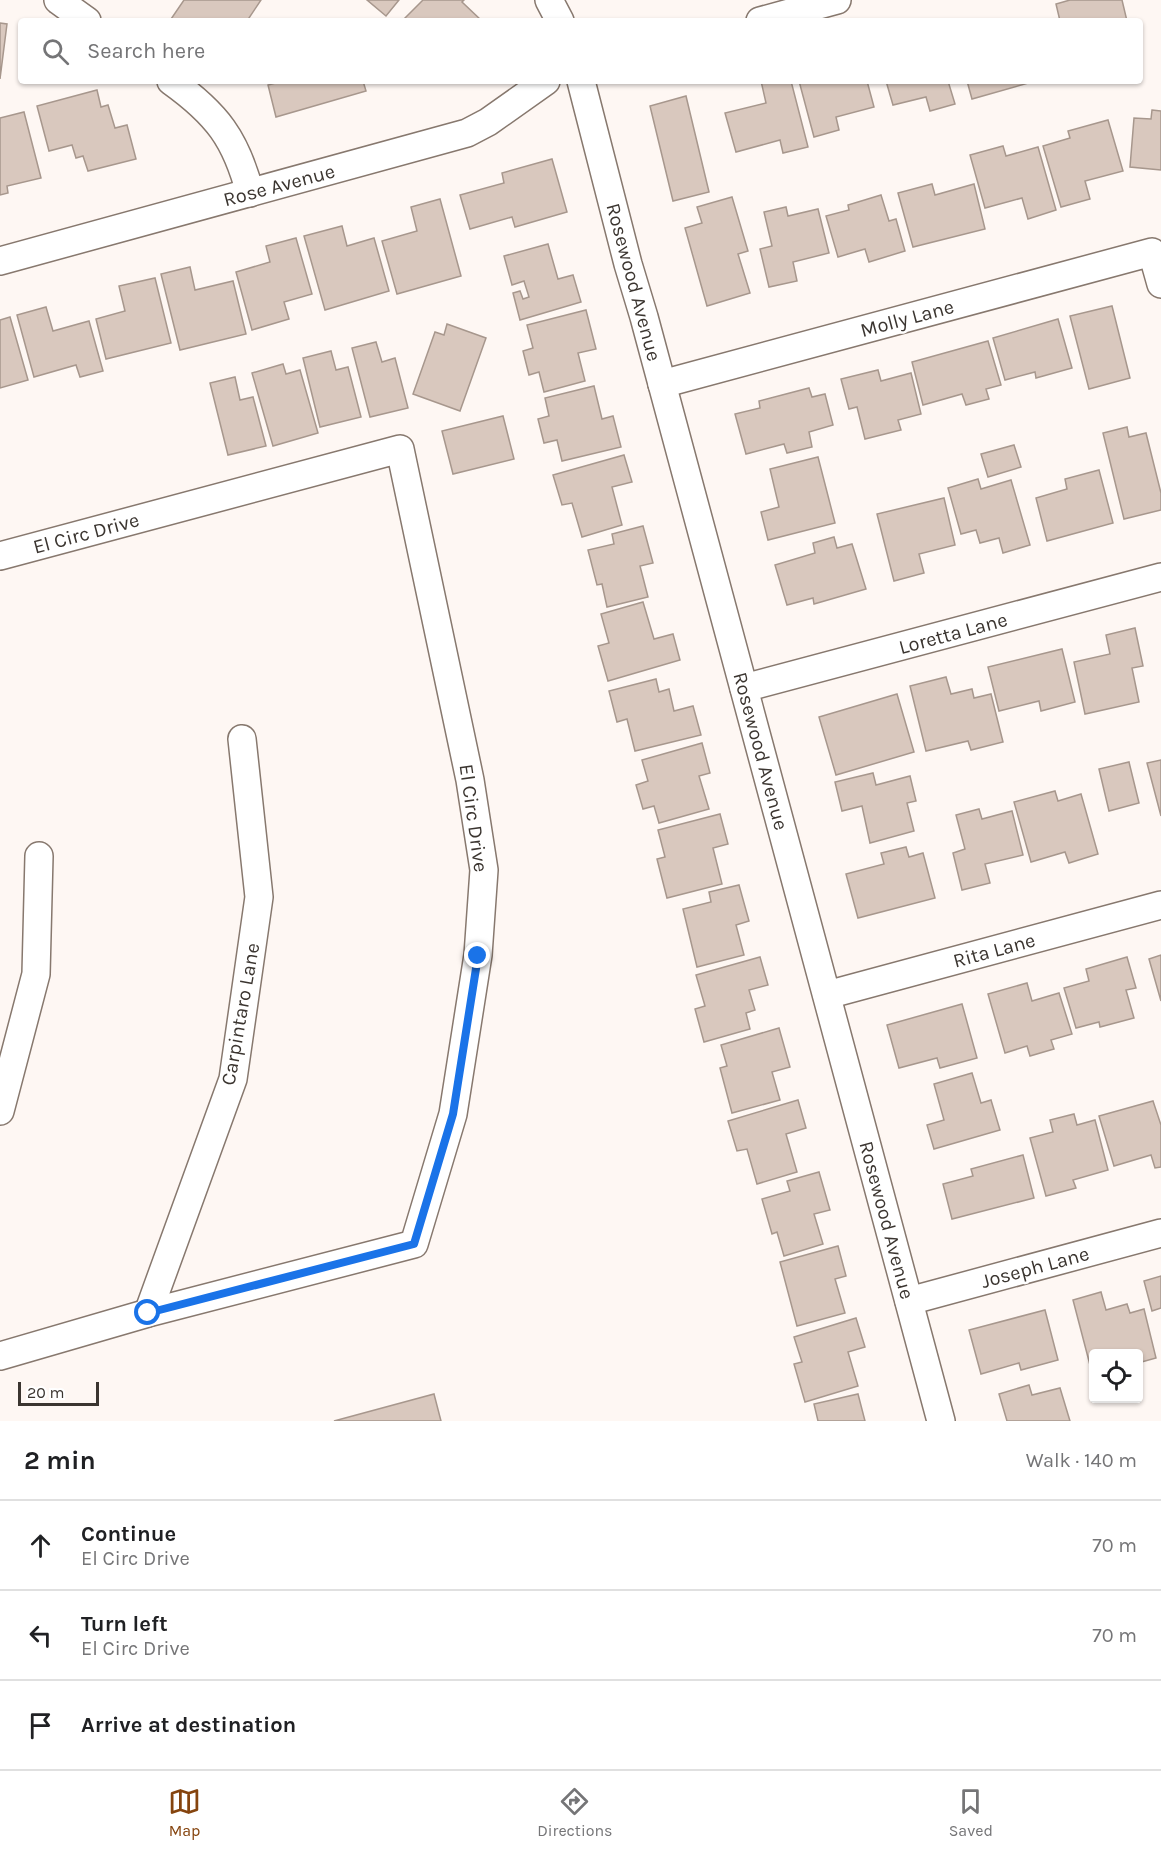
<!DOCTYPE html>
<html lang="en">
<head>
<meta charset="utf-8">
<style>
	:root { --surface:#fff; --page:#f2f2f2; --text:#202124; --muted:#757577; --line:#e0e0e0; --accent:#85440e }
	body { margin:0; font-family:Karla,sans-serif; background:var(--page); color:var(--text) }
	.controls { position:absolute; right:18px; bottom:18px; display:grid; overflow:hidden; border-radius:6px; box-shadow:0 2px 4px #0004 }
	.controls button { width:54px; height:54px; display:grid; place-items:center; padding:0; border:0; border-bottom:2px solid var(--line); background:var(--surface); color:var(--text); font:30px sans-serif }
	.scale { position:absolute; left:18px; bottom:15px; width:81px; box-sizing:border-box; padding-left:6px; border:3px solid #3b3530; border-top:0; font-size:16px; line-height:21px; white-space:nowrap; color:#3b3530; -webkit-text-stroke:4px #fff; paint-order:stroke }
	.stop { position:absolute; width:18px; height:18px; margin:-14px; border:4px solid #1a73e8; border-radius:50%; background:#fff }
	.stop.end { background:#1a73e8; border-color:#fff; box-shadow:0 2px 6px #0008 }
	.list { margin:0; padding:0; list-style:none }
	h2 { display:flex; justify-content:space-between; align-items:center; height:78px; margin:0; padding:0 24px; font-size:26px }
	h2 small { font-size:20px; font-weight:400; color:var(--muted) }
	.list li { display:grid; grid-template-columns:39px 1fr auto; gap:18px; align-items:center; box-sizing:border-box; height:90px; padding:0 24px; border-top:2px solid var(--line) }
	.list b { display:block; font-size:22px; white-space:nowrap }
	.list p { margin:0; font-size:20px; white-space:nowrap; color:var(--muted) }
	.list em { font-size:20px; font-style:normal; color:var(--muted) }
	.icon { flex:none; width:33px; height:33px; fill:none; stroke:currentColor; stroke-width:2; stroke-linecap:round; stroke-linejoin:round }
	.map { position:relative; flex:none; width:1161px; height:1421px; overflow:hidden }
	.search { position:absolute; background:var(--surface); box-shadow:0 2px 4px #0004; left:18px; right:18px; top:18px; height:66px; display:flex; align-items:center; gap:15px; box-sizing:border-box; padding:0 21px; border-radius:6px; color:var(--muted); font-size:22px }
	.sheet { height:348px; background:var(--surface) }
	nav { display:flex; justify-content:space-around; align-items:center; box-sizing:border-box; height:84px; border-top:2px solid var(--line); background:var(--surface); font-size:16px; color:var(--muted) }
	nav a { display:grid; justify-items:center; gap:3px }
	nav .on { color:var(--accent) }
	.map>svg:first-child { display:block }
</style>
</head>
<body>
<div class="map">
<svg width="1161" height="1421" viewBox="0 0 1161 1421">
	<rect width="100%" height="100%" fill="#fef7f3"/>
	<!-- building -->
	<g fill="#d9c8be" stroke="#a7978d" stroke-width="1.5">
		<path d="M184 0H261L247 21H174L171 19Z"/>
		<path d="M367 0H399L386 16Z"/>
		<path d="M423 0H464L462 2 482 21H402Z"/>
		<path d="M1070 0H1122L1127 21H1060L1056 4Z"/>
		<path d="M0 23 7 24 0 79Z"/>
		<path d="M283 81H363L366 91 276 117 268 85Z"/>
		<path d="M761 81H791L808 147 783 153 780 140 736 152 725 113 766 103Z"/>
		<path d="M799 81H867L874 107 836 117 839 130 814 137Z"/>
		<path d="M886 81H948L955 104 930 111 926 97 893 105Z"/>
		<path d="M967 81H1032V82L972 99Z"/>
		<path d="M97 90 101 107 108 105 115 128 127 125 136 159 88 171 83 156 76 158 72 145 49 151 37 106Z"/>
		<path d="M686 96 709 192 673 201 650 106Z"/>
		<path d="M1152 110 1161 111V170L1130 167 1134 118 1151 119Z"/>
		<path d="M24 112 41 178 7 186 8 193 0 195V118Z"/>
		<path d="M1108 120 1123 171 1085 181 1090 199 1061 207 1043 146 1070 138 1068 131Z"/>
		<path d="M1003 146 1006 156 1038 147 1056 210 1028 219 1022 198 985 208 970 155Z"/>
		<path d="M552 159 567 212 515 227 512 217 470 229 460 195 504 183 502 173Z"/>
		<path d="M932 184 935 195 974 184 985 229 913 247 898 193Z"/>
		<path d="M881 195 889 221 896 219 905 251 869 262 865 249 838 257 826 216 849 210 848 205Z"/>
		<path d="M732 197 748 251 738 254 750 293 707 306 685 228 702 223 697 207Z"/>
		<path d="M440 199 461 276 397 294 382 241 417 231 411 207Z"/>
		<path d="M786 207 788 216 818 209 829 253 793 262 797 281 769 287 760 249 772 246 764 212Z"/>
		<path d="M342 226 347 246 374 238 389 291 325 310 304 236Z"/>
		<path d="M296 238 312 294 284 302 289 319 252 330 236 272 270 262 266 246Z"/>
		<path d="M548 244 558 279 573 275 581 302 520 320 513 293 520 291 523 299 529 297 524 281 512 285 504 256Z"/>
		<path d="M190 267 195 290 233 281 246 334 180 350 161 274Z"/>
		<path d="M155 278 171 343 106 359 96 319 125 311 119 286Z"/>
		<path d="M1112 306 1130 378 1089 389 1070 316Z"/>
		<path d="M46 307 53 331 89 321 103 371 80 377 76 365 34 377 17 315Z"/>
		<path d="M586 310 596 349 578 353 585 381 544 392 539 372 529 375 523 351 533 348 527 325Z"/>
		<path d="M10 317 28 380 0 388V320Z"/>
		<path d="M1058 319 1072 368 1036 378 1035 372 1005 380 993 338Z"/>
		<path d="M447 324 486 338 460 411 413 394 435 332 444 335Z"/>
		<path d="M988 341 1001 385 986 389 989 399 966 405 962 394 923 405 912 362Z"/>
		<path d="M376 342 382 362 395 358 408 408 370 417 352 348Z"/>
		<path d="M331 351 336 370 348 367 361 417 320 427 303 358Z"/>
		<path d="M283 364 286 374 300 370 318 433 273 446 252 373Z"/>
		<path d="M878 370 881 381 911 373 921 414 898 420 901 430 865 439 857 407 849 409 841 379Z"/>
		<path d="M235 377 240 400 253 397 266 446 228 455 210 383Z"/>
		<path d="M594 386 602 419 613 416 621 447 562 461 557 440 544 443 538 419 549 416 545 398Z"/>
		<path d="M809 388 812 397 825 394 833 425 809 432 812 447 787 453 784 444 746 454 735 414 760 408 759 401Z"/>
		<path d="M503 416 514 459 453 474 442 431Z"/>
		<path d="M1127 427 1129 437 1146 433 1161 493V510L1124 519 1103 433Z"/>
		<path d="M1014 445 1021 467 988 477 981 454Z"/>
		<path d="M624 455 632 482 612 487 622 525 582 537 572 503 562 505 553 475Z"/>
		<path d="M818 457 835 523 768 540 761 512 779 507 770 469Z"/>
		<path d="M1099 470 1113 523 1047 541 1036 498 1067 489 1065 479Z"/>
		<path d="M978 479 981 489 1011 480 1030 545 1003 553 999 538 980 543 976 530 961 534 948 488Z"/>
		<path d="M944 498 955 545 919 554 924 573 894 581 877 514Z"/>
		<path d="M643 526 653 563 640 566 648 597 607 607 602 584 597 585 588 550 614 544 612 534Z"/>
		<path d="M834 537 837 548 852 544 866 589 814 604 813 598 787 605 775 565 815 553 813 543Z"/>
		<path d="M643 602 654 639 673 634 680 660 608 681 598 646 609 643 601 614Z"/>
		<path d="M1135 628 1143 666 1132 668 1139 702 1085 714 1074 662 1110 654 1106 635Z"/>
		<path d="M1062 649 1075 702 1041 711 1039 701 999 711 988 667Z"/>
		<path d="M946 677 951 694 972 689 974 698 991 694 1003 742 971 750 968 741 926 751 910 686Z"/>
		<path d="M656 679 659 692 669 689 674 711 693 706 701 735 635 751 627 719 617 722 609 691Z"/>
		<path d="M897 694 914 752 836 775 819 717Z"/>
		<path d="M702 743 710 773 699 776 709 809 659 823 654 806 643 809 636 785 648 781 642 760Z"/>
		<path d="M1161 760V816L1147 763Z"/>
		<path d="M1129 762 1139 803 1109 811 1099 769Z"/>
		<path d="M873 773 876 785 910 776 916 801 907 803 914 831 870 843 862 806 842 811 835 782Z"/>
		<path d="M1055 791 1058 801 1081 794 1098 854 1069 863 1065 852 1031 862 1014 802Z"/>
		<path d="M979 809 982 819 1012 811 1023 855 985 864 990 883 962 890 953 853 965 849 956 815Z"/>
		<path d="M720 814 728 844 713 848 722 884 667 898 657 859 665 857 658 830Z"/>
		<path d="M906 847 909 857 923 853 935 898 858 918 846 874 884 864 881 853Z"/>
		<path d="M739 885 749 921 736 925 744 955 697 967 683 909 711 902 709 892Z"/>
		<path d="M1161 955V1001L1149 959Z"/>
		<path d="M760 957 768 985 749 990 755 1010 746 1013 750 1029 704 1042 695 1009 705 1006 696 975Z"/>
		<path d="M1127 957 1136 988 1126 990 1134 1018 1100 1027 1099 1022 1076 1028 1064 988 1089 981 1086 969Z"/>
		<path d="M1027 983 1032 1001 1059 993 1072 1034 1051 1040 1054 1049 1030 1056 1027 1046 1005 1053 988 994Z"/>
		<path d="M962 1004 977 1058 940 1068 937 1058 899 1068 887 1025Z"/>
		<path d="M779 1028 790 1067 772 1072 780 1100 732 1113 720 1068 727 1066 721 1045Z"/>
		<path d="M972 1073 981 1103 991 1100 1000 1130 934 1149 927 1125 944 1120 934 1084Z"/>
		<path d="M798 1100 806 1128 786 1134 797 1172 757 1184 747 1149 737 1151 728 1121Z"/>
		<path d="M1153 1101 1161 1125V1167L1155 1168 1151 1155 1114 1166 1099 1116Z"/>
		<path d="M1074 1114 1077 1125 1095 1120 1108 1170 1073 1180 1076 1188 1046 1196 1030 1138 1053 1132 1050 1120Z"/>
		<path d="M1023 1155 1034 1198 952 1219 943 1184 973 1176 971 1169Z"/>
		<path d="M819 1172 830 1210 814 1214 823 1244 784 1256 777 1232 772 1234 762 1199 790 1191 787 1181Z"/>
		<path d="M838 1246 846 1276 835 1279 845 1313 797 1326 780 1262Z"/>
		<path d="M1161 1276V1308L1152 1311 1144 1281Z"/>
		<path d="M1101 1292 1106 1310 1127 1304 1130 1313 1144 1309 1156 1358 1138 1363V1354H1094V1364L1090 1365 1073 1300Z"/>
		<path d="M1045 1310 1058 1360 1021 1370 1019 1363 981 1374 969 1330Z"/>
		<path d="M856 1318 865 1347 848 1352 858 1386 805 1402 794 1364 802 1362 794 1337Z"/>
		<path d="M1029 1385 1032 1395 1060 1388 1070 1421H1007L999 1394Z"/>
		<path d="M434 1394 441 1421H334Z"/>
		<path d="M858 1394 865 1421H818L814 1404Z"/>
	</g>
	<g fill="none" stroke-linecap="round" stroke-linejoin="round">
		<!-- street casing -->
		<g stroke="#87786e" stroke-width="30">
			<g id="street">
				<path d="M58 0 87 21"/>
				<path d="M549 0 560 21"/>
				<path d="M760 21 837 0"/>
				<path d="M171 81C217 114 236 139 250 193"/>
				<path d="M581 81 628 264 644 317 941 1421"/>
				<path d="M0 261 467 133 488 122 546 81"/>
				<path d="M662 384 1152 252 1161 284"/>
				<path d="M0 556 400 449 470 780 484 870 478 955 453 1114 414 1244 148 1313 0 1356"/>
				<path d="M744 688 1161 577"/>
				<path d="M827 995 1161 905"/>
				<path d="M0 1111 36 974 39 856"/>
				<path d="M909 1301 1161 1233"/>
				<path d="M148 1313 233 1079 259 897 242 739"/>
			</g>
		</g>
		<!-- street -->
		<use href="#street" stroke="#fff" stroke-width="27"/>
	</g>
	<g fill="none" stroke-linecap="round" stroke-linejoin="round">
		<!-- route -->
		<path stroke="#1a73e8" stroke-width="8" d="M148 1313 414 1244 453 1114 478 956"/>
	</g>
	<g text-anchor="middle" stroke-width="5" stroke-linejoin="round" paint-order="stroke">
		<!-- street labels -->
		<g font-size="20" fill="#3b3530" stroke="#fff">
			<text transform="translate(279 185) rotate(-15)" y="7">Rose Avenue</text>
			<text transform="translate(634 282) rotate(75)" y="7">Rosewood Avenue</text>
			<text transform="translate(907 318) rotate(-15)" y="7">Molly Lane</text>
			<text transform="translate(86 533) rotate(-15)" y="7">El Circ Drive</text>
			<text transform="translate(953 633) rotate(-15)" y="7">Loretta Lane</text>
			<text transform="translate(761 751) rotate(75)" y="7">Rosewood Avenue</text>
			<text transform="translate(474 818) rotate(82)" y="7">El Circ Drive</text>
			<text transform="translate(994 950) rotate(-15)" y="7">Rita Lane</text>
			<text transform="translate(240 1014) rotate(-80)" y="7">Carpintaro Lane</text>
			<text transform="translate(887 1220) rotate(75)" y="7">Rosewood Avenue</text>
			<text transform="translate(1035 1267) rotate(-15)" y="7">Joseph Lane</text>
		</g>
	</g>
</svg>
<div class="controls">
<button><svg class="icon" aria-label="locate" viewBox="0 0 24 24"><circle cx="12" cy="12" r="6"/><path d="M12 2v4M12 18v4M2 12h4M18 12h4"/></svg></button>
</div>
<div class="scale">20 m</div>
<div class="stop" style="left:148px;top:1313px"></div>
<div class="stop end" style="left:478px;top:956px"></div>
<div class="search"><svg class="icon" aria-label="search" viewBox="0 0 24 24"><circle cx="10" cy="10" r="6"/><path d="M15 15l6 6"/></svg>Search here</div>
</div>
<section class="sheet">
<h2>2 min<small>Walk · 140 m</small></h2>
<ul class="list">
<li><svg class="icon" aria-label="ahead" viewBox="0 0 24 24"><path d="M12 20V5M6 11l6-6 6 6"/></svg><div><b>Continue</b><p>El Circ Drive</p></div><em>70 m</em></li>
<li><svg class="icon" aria-label="left" viewBox="0 0 24 24"><path d="M17 20v-9H6M10 6l-5 5 5 5"/></svg><div><b>Turn left</b><p>El Circ Drive</p></div><em>70 m</em></li>
<li><svg class="icon" aria-label="arrive" viewBox="0 0 24 24"><path d="M6 21V4h12l-3 4 3 4H6"/></svg><div><b>Arrive at destination</b></div></li>
</ul>
</section>
<nav>
<a class="on"><svg class="icon" aria-label="map" viewBox="0 0 24 24"><path d="M3 6l6-2 6 2 6-2v14l-6 2-6-2-6 2zM9 4v14M15 6v14"/></svg>Map</a>
<a><svg class="icon" aria-label="directions" viewBox="0 0 24 24"><path d="M12 3l9 9-9 9-9-9zM9 14v-3h6M13 9l2 2-2 2"/></svg>Directions</a>
<a><svg class="icon" aria-label="saved" viewBox="0 0 24 24"><path d="M7 4h10v16l-5-4-5 4z"/></svg>Saved</a>
</nav>
</body>
</html>
